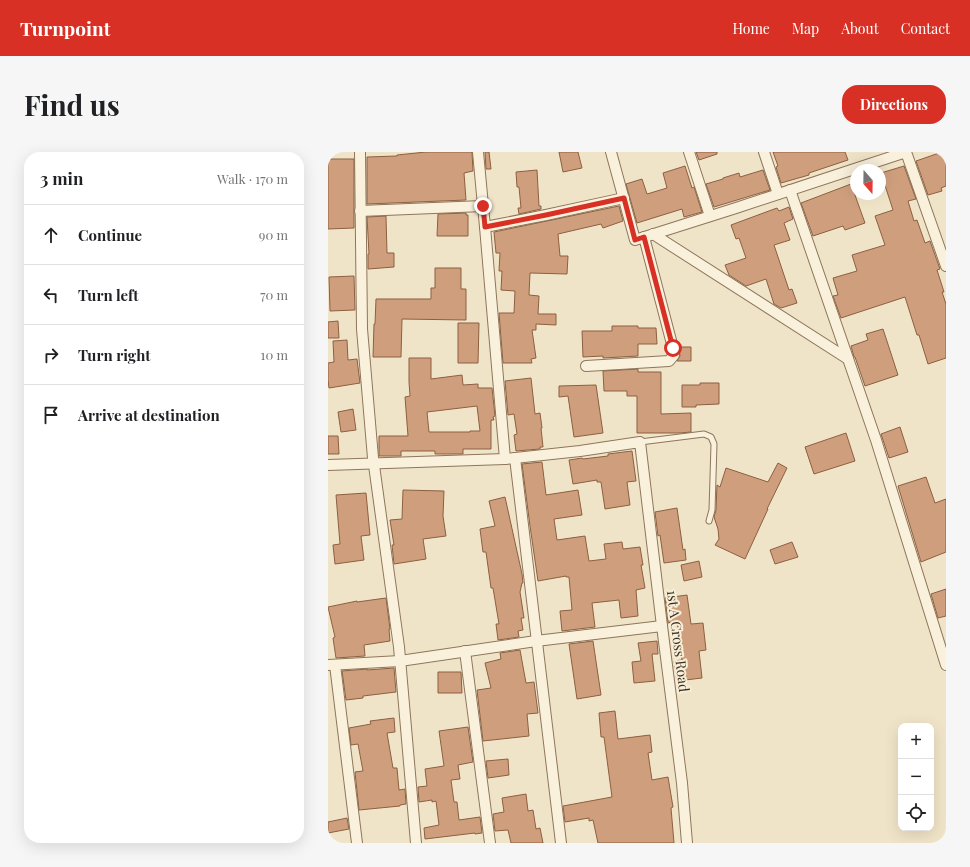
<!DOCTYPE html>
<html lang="en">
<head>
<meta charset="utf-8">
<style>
	:root { --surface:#fff; --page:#f6f6f6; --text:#202124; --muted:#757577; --line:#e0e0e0; --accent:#d93025 }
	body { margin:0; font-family:"Playfair Display",serif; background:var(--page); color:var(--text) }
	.controls { position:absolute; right:12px; bottom:12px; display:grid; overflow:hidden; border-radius:8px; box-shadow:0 4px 16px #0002 }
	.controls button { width:36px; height:36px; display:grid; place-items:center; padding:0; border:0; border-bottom:1px solid var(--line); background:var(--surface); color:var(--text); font:20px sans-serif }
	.compass { position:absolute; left:522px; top:12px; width:36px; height:36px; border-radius:50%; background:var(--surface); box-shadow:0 4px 16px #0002; rotate:160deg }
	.stop { position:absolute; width:12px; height:12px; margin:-9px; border:3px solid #d93025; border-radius:50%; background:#fff }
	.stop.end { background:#d93025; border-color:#fff; box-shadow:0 1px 4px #0008 }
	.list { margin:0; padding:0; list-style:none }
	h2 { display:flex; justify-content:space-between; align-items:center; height:52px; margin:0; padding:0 16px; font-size:17px }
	h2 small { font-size:13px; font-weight:400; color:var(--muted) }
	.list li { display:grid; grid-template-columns:26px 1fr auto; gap:12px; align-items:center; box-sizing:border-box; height:60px; padding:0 16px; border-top:1px solid var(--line) }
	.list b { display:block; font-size:15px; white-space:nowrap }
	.list em { font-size:13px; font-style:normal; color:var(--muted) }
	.icon { flex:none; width:22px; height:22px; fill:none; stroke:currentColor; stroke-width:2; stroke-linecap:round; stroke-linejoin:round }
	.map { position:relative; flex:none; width:618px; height:691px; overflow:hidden; border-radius:16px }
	header { display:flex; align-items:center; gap:24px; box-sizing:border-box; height:56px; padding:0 20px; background:var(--accent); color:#fff }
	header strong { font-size:19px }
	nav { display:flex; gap:22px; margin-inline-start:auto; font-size:14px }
	.intro { display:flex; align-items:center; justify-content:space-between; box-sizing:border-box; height:96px; padding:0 24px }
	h1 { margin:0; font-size:28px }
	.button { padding:10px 18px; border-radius:16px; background:var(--accent); color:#fff; font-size:14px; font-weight:700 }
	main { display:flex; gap:24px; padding:0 24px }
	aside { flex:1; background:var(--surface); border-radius:16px; box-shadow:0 4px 16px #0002 }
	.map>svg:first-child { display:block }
</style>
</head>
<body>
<header>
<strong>Turnpoint</strong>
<nav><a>Home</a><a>Map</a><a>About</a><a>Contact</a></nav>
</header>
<div class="intro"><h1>Find us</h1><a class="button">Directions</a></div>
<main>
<aside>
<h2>3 min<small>Walk · 170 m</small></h2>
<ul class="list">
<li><svg class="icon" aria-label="ahead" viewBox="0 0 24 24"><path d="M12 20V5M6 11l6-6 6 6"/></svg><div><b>Continue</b></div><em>90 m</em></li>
<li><svg class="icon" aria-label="left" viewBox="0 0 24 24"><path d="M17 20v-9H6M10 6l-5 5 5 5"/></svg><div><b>Turn left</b></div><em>70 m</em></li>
<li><svg class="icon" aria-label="right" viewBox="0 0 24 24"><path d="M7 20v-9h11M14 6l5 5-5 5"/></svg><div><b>Turn right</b></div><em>10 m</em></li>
<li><svg class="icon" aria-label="arrive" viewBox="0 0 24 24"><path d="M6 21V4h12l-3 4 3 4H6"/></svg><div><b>Arrive at destination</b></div></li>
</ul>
</aside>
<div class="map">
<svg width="618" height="691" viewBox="0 0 618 691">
	<rect width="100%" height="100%" fill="#f0e4c8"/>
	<!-- building -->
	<g fill="#cf9f7d" stroke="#8d5f41" fill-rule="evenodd">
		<path d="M98 0H144L145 19 136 21 138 48 39 52V5L69 4V3Z"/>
		<path d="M157 0H161L163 17H158Z"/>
		<path d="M231 0H250L254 16 235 20Z"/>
		<path d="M368 0H389V2L371 8Z"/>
		<path d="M445 0H517L520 8 481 21V23L453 31 448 15 450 14Z"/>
		<path d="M614 0H618V34L613 36 614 39 600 43 588 9Z"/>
		<path d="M0 7H26V76L0 77Z"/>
		<path d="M357 14 364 36 366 35 374 60 356 65 354 57 309 71 298 32 314 27 319 42 339 36 335 21Z"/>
		<path d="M576 14 588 47 580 49 586 69 589 68 597 91 602 89 612 117 609 118 616 140H614L618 152V206L600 212 591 183H589L577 145 513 166 505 144 510 143 505 126 529 119 524 103 557 93 547 64 565 58 553 21Z"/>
		<path d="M209 18 211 54H213V57L191 62 190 56H193L191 35H189L188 20Z"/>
		<path d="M435 18 442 38 386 55 378 32 395 27V26L411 21 412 25Z"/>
		<path d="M523 32 537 71 517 78 515 74 485 84 473 51Z"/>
		<path d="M291 54 295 69 275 76 273 72 230 82 232 104H240L239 122 202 121 201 143 211 144 210 162H228V173L208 172V178H204L208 206 203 207 204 211H175L171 161H186L187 139 173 138 174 119H171L172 101H168L166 80Z"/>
		<path d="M461 55 465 67 456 71 462 88 446 93 461 138 464 137 469 151 453 156 446 152 438 127 418 134 401 123 397 113 418 106 411 86 408 87 403 73 449 56 451 59Z"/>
		<path d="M138 61V63H140V84H109L110 62Z"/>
		<path d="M58 64 59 101H66V115L40 117V102H41L39 65Z"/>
		<path d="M107 116H133V137H138V168L74 167 73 205H45L46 172H47L48 147H103V136H107Z"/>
		<path d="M26 124 27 158 2 159 1 125Z"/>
		<path d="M10 169 11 186H0V170Z"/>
		<path d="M130 171H151L150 211H130Z"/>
		<path d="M284 174H310V176H328L329 192H310V204L275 206V204L255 205 254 179H284Z"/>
		<path d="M555 177 570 223 537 234 527 205H526L523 194 540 188 538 182Z"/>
		<path d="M19 188 20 208 29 207 32 231 1 236 0 228V211L6 210 5 189Z"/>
		<path d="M351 195H363V209H349L352 204Z"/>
		<path d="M81 206H103V227L134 223 135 233 150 232V236H164L167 264 165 265 166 268H163V297H135V302H107V299H73V304H51V284H80L77 245 82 244 81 230ZM149 254 152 279H142V280H101L99 260Z"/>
		<path d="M310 217V220H333V262L363 261V280L352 281H309V244H299V239H276L275 219Z"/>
		<path d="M203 226 207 262 212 261 214 276H213L215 295H212V297L188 299 186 283 189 282 186 262 180 263 177 229Z"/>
		<path d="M372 231H391V252L368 253V255H354V233H372Z"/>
		<path d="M268 233 275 281 246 285 240 244 231 245V234Z"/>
		<path d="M25 257 28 278 13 280 10 260Z"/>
		<path d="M572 275 580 300 561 306 553 282Z"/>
		<path d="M518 281 527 309 486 322 477 295Z"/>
		<path d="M0 284H10L11 302H0Z"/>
		<path d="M304 299 308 329 299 330 302 353 277 357 273 330H269V328L245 332 241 308 254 306 255 307 280 304V302Z"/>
		<path d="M214 310 218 343 250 338 254 363 226 367 229 388 257 384 261 409 278 407 276 392 294 390 295 397 312 395 315 413H313L317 436 308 438 310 464 293 466 291 448 264 451 267 475 234 479 232 459 244 458 241 425H238V424L210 429 202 374 194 312Z"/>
		<path d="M450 311 459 316 439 357H440L417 407 387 393 391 387 390 377 386 365 388 358 389 333 392 335 398 316 440 330Z"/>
		<path d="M598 325 607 351 618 347V400L593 410 570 334Z"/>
		<path d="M75 338 116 339 115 364 118 384 95 387 98 407 66 412 64 393H66L62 368 74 367Z"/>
		<path d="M38 341 42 383 33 384 36 408 7 412 5 393 12 392 8 343Z"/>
		<path d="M177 345 194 422 195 431H194L192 440 196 466H193L195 478 190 479 191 485 170 488 168 472H171L165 436H163L158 400H155L152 377 167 374 161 349Z"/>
		<path d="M349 356 355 398 357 397 358 408 336 411 332 383 330 384 327 360Z"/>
		<path d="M464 390 470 405 447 412 442 398Z"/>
		<path d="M371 409 374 425 356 429 353 413Z"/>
		<path d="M618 437V464L610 466 603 442Z"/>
		<path d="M359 443 363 472 375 471 378 498 371 499 374 526 349 529 346 509 354 508 349 469 340 471 337 446Z"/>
		<path d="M58 446 62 477H61L62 489 36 493 37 504 8 506 5 486 7 485 0 455 29 449V450Z"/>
		<path d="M265 489 273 543 249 547 241 492Z"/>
		<path d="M329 489 330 502H324L327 529 306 531 304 510 313 509 310 491Z"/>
		<path d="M192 498 198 531 206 530 210 561 199 562 201 584 155 589 149 538 163 536 157 511 173 507 172 501Z"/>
		<path d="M66 516 68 540 35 544V546L18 548 14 519 39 517V518Z"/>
		<path d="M110 520H133L134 541H110Z"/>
		<path d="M287 559 290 587 322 583 324 600 320 601 324 628 340 625 345 655 343 656 346 691H270L265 668 261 669V666L237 670 235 654 284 645 276 585H273L271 561Z"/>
		<path d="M66 566 67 580 59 581 65 616H69L71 638 77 637 78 652 72 653V654L31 658 27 620 35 619 30 592 23 593 21 576 43 572 42 569Z"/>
		<path d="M140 575 145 610 130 613 132 627 123 628 126 650H129L131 668 152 665 154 681 147 682V681L97 687 96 676 111 673 108 649 104 650V648L91 650 90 635 99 634 97 617 116 614 111 579Z"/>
		<path d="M180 607 181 623 160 626 158 609Z"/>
		<path d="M198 642 200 659 205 658 208 677 212 676 215 691H183L180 678 167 679 165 662 176 660 174 646Z"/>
		<path d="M19 666 21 677 0 681V670Z"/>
	</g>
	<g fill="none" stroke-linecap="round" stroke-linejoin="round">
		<!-- lane casing -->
		<g stroke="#8d765c" stroke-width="7">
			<path id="lane" d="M312 290 376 282 383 285 386 292 384 358 381 369"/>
		</g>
		<!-- street casing -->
		<g stroke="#8d765c" stroke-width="12">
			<g id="street">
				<path d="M32 0 34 177 45 306 71 495 88 691"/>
				<path d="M150 0 157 75 177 307"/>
				<path d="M283 0 307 88 408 56 578 0 618 114"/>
				<path d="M361 0 382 64"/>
				<path d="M436 0 450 42"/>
				<path d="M462 38 548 288 618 513"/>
				<path d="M32 59 155 54"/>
				<path d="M157 75 218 63 296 46"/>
				<path d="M325 82 520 207"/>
				<path d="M258 214 341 209 346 203 345 196 316 85"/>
				<path d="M187 306 233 691"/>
				<path d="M0 313 177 307 252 299 312 290 334 474 354 631 359 691"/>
				<path d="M137 499 162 691"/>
				<path d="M0 513 72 509 208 489 334 474"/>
				<path d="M7 513 29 691"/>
			</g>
		</g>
		<!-- lane -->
		<use href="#lane" stroke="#faf1dc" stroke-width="5"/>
		<!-- street -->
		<use href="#street" stroke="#faf1dc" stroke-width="10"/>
	</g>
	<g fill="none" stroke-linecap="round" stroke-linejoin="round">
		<!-- route -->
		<path stroke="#d93025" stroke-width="5" d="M155 54 157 75 218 63 296 46 307 88 316 85 345 196"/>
	</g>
	<g text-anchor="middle" stroke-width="4" stroke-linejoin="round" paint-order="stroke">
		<!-- street labels -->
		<g font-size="14" fill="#3d2e20" stroke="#f7eed8">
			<text transform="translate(350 489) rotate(83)" y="5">1st A Cross Road</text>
		</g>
	</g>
</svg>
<div class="controls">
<button>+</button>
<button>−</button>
<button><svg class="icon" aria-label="locate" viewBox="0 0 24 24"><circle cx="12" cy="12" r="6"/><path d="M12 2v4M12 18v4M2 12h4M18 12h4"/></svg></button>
</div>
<svg class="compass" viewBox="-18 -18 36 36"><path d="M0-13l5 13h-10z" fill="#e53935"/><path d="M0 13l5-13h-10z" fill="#757577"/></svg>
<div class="stop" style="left:345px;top:196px"></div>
<div class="stop end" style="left:155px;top:54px"></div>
</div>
</main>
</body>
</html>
